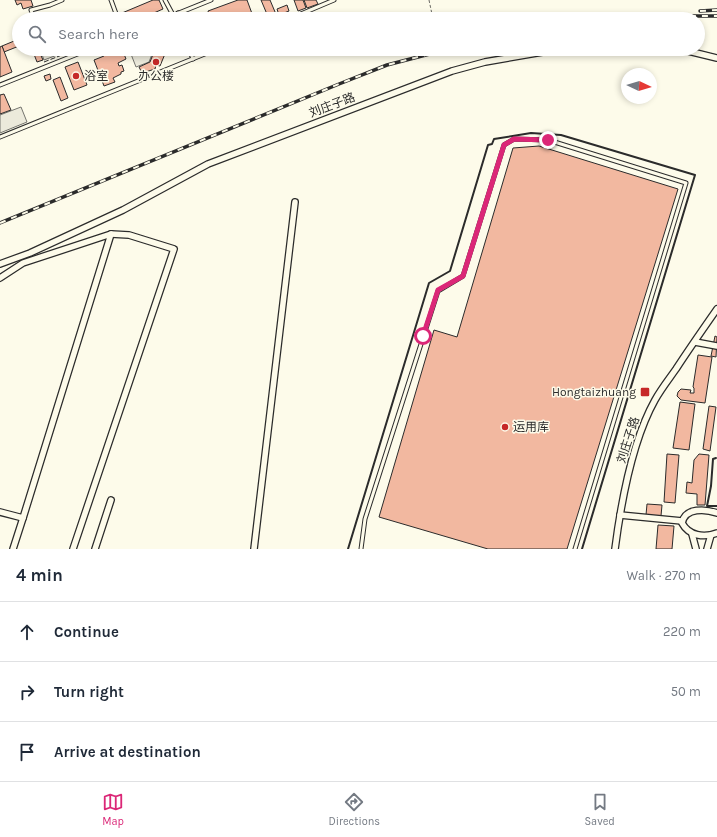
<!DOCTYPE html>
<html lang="en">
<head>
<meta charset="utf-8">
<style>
	:root { --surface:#fff; --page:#f6f6f7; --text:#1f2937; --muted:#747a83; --line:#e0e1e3; --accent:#db2777 }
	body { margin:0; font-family:Karla,"Noto Sans SC",sans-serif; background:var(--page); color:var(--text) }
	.compass { position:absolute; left:621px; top:68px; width:36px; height:36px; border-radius:50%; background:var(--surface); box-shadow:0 2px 6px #0003; rotate:94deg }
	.stop { position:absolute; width:12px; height:12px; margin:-9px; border:3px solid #db2777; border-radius:50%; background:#fff }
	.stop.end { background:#db2777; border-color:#fff; box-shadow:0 1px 4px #0008 }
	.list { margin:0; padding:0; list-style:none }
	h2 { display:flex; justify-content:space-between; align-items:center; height:52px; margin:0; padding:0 16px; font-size:17px }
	h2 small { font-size:13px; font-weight:400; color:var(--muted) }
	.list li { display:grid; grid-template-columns:26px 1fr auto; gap:12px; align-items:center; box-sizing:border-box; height:60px; padding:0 16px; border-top:1px solid var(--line) }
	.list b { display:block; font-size:15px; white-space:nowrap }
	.list em { font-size:13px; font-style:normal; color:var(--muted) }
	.icon { flex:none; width:22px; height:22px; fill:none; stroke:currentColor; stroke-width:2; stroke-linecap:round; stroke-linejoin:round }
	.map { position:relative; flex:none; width:717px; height:549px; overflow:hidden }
	.search { position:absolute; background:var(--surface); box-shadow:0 2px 6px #0003; left:12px; right:12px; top:12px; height:44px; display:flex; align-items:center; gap:10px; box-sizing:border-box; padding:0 14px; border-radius:22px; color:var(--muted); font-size:15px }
	.sheet { height:232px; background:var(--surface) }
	nav { display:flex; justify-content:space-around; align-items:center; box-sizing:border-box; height:56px; border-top:1px solid var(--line); background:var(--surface); font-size:11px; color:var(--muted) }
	nav a { display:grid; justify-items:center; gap:2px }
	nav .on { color:var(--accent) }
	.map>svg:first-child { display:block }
</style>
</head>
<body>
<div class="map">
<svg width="717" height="549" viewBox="0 0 717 549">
	<rect width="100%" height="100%" fill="#fdfbea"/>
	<!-- parking -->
	<g fill="#eceadb" stroke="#74746e">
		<path d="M40 49H64L65 52 44 60Z"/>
		<path d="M129 49H154L149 62 136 67Z"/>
		<path d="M21 107 27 122 0 133V115Z"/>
	</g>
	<!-- building -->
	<g fill="#f2b8a0" stroke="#2b2b2b">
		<path d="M15 0H31L33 6 23 9 21 3 17 5Z"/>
		<path d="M153 0H159L163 9 140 19H125L122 13Z"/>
		<path d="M238 0H247L254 19H210L208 11Z"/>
		<path d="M261 0H270L278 19H269Z"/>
		<path d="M294 0H303L306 8 298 11Z"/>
		<path d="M304 0H316L318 4 307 8Z"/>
		<path d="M287 5 289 11 279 15 277 9Z"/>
		<path d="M205 13 208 19H194V17Z"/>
		<path d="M19 39V46L4 52 2 46Z"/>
		<path d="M2 46 12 72 0 77V47Z"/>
		<path d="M32 49H38L43 60 37 62Z"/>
		<path d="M112 49 114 52 122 49 126 59 118 63 119 66 122 65 124 71 121 72V74L113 78 115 82 104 86 94 60 104 56 103 52Z"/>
		<path d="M155 49H167L160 66 156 65 155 69 142 73 139 67 150 62Z"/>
		<path d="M78 62 87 85 74 90 65 67Z"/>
		<path d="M50 74 51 79 46 81 44 76Z"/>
		<path d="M60 77 68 98 61 101 53 80Z"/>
		<path d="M4 94 11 110 0 114V95Z"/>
		<path d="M539 146 678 189 567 549H488L379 517 434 330 457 337 513 148Z"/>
		<path d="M715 336 717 337 716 357 711 356Z"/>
		<path d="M698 355 712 357 705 403 681 400 677 396 678 392 681 389 691 390 690 393H694V388L693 387Z"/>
		<path d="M680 402 695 404 689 450 673 448Z"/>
		<path d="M709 406 716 407 710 451 703 449Z"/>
		<path d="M667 454 679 455 675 503 664 502Z"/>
		<path d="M699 454 709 455 705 505H697V494L686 493 687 482 692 483 694 460Z"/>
		<path d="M647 504 662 505 661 516 646 515Z"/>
		<path d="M658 525 674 526 672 549H656Z"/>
	</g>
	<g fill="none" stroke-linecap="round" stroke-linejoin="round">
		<!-- service casing -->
		<g stroke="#2b2b2b" stroke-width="5">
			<g id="service">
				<path d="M111 0 118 19"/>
				<path d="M165 0 173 15"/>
				<path d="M178 13 183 19"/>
				<path d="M34 19 31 10 50 5 62 0"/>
				<path d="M164 19 211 0"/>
				<path d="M289 19 334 0"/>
				<path d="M189 49 193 59"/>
				<path d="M0 85 90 49"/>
				<path d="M0 137 217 49"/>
				<path d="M361 549 365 519 438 291 463 276 504 145 514 139 548 140 686 183 575 549"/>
			</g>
		</g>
		<!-- minor casing -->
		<g stroke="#2b2b2b" stroke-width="8">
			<g id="minor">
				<path d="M680 49 717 58"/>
				<path d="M0 264 30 253 123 210 208 164 452 71 485 62 560 49"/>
				<path d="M0 278 23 263 111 234 23 518"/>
				<path d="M695 342 717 346"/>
				<path d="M0 512 23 518 13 549"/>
				<path d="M717 513C706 509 685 507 682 523 689 536 704 538 717 533"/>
				<path d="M620 515 682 521"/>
				<path d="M692 534 696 549"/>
				<path d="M73 549 174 249 129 235 111 234"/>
				<path d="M95 549 111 500"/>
				<path d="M254 549 295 202"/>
				<path d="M615 549C621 503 632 441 655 400 661 389 669 379 676 369 689 349 703 329 717 309"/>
				<path d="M707 549 711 535"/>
			</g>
		</g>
		<!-- path -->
		<g stroke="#6a6964" stroke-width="1" stroke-dasharray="3 2" stroke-linecap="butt">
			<path d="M429 0 433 19"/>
			<path d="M440 49V51"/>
		</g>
		<!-- service -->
		<use href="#service" stroke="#fdfbea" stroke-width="3"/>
		<!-- minor -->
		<use href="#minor" stroke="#fdfbea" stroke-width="5.5"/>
		<!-- rail casing -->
		<g stroke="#2b2b2b" stroke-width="3.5">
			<g id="rail">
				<path d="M700 11 717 10"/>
				<path d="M642 19 693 16H717"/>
				<path d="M0 223 339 84 387 65 449 49"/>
			</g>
		</g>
		<!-- rail -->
		<use href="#rail" stroke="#fdfbea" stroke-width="2" stroke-dasharray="6" stroke-linecap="butt"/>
		<!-- fence -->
		<path stroke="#2b2b2b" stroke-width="1" stroke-dasharray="5 2" stroke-linecap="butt" d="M44 62 67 53"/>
		<!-- wall -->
		<g stroke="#2b2b2b" stroke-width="2">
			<path d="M716 458 713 459 711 486 707 506H717"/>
			<path d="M348 549 429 283 450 271 488 145 492 144 494 139 531 133 561 135 695 175 582 549"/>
		</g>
	</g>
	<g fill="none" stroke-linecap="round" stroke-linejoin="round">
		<!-- route -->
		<path stroke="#db2777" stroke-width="5" d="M423 336 438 290 463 276 504 145 514 139 548 140"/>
	</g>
	<!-- markers -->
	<g fill="#c62828" stroke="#fdfbea" stroke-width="1.5">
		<circle cx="156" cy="62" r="4"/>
		<circle cx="76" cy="76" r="4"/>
		<rect x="640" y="387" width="10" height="10" rx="2"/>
		<circle cx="505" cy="427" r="4"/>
	</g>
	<g text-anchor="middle" stroke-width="3" stroke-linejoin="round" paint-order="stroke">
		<!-- poi labels -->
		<g font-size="12" fill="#2b2b2b" stroke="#fdfbea" text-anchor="start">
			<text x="84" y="80">浴室</text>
			<text x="156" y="80" text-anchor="middle">办公楼</text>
			<text x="636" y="396" text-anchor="end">Hongtaizhuang</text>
			<text x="513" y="431">运用库</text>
		</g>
		<!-- street labels -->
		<g font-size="12" fill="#2b2b2b" stroke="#fdfbea">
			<text transform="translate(332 105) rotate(-21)" y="4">刘庄子路</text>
			<text transform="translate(628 440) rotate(-72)" y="4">刘庄子路</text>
		</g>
	</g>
</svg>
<svg class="compass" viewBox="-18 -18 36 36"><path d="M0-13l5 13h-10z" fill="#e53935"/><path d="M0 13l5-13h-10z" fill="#747a83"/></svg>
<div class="stop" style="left:423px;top:336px"></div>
<div class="stop end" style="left:548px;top:140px"></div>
<div class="search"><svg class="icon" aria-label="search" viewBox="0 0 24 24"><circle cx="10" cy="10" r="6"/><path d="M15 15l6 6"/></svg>Search here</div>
</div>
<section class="sheet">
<h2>4 min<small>Walk · 270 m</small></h2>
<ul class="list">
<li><svg class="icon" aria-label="ahead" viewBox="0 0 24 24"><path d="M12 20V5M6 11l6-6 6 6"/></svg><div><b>Continue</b></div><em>220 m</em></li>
<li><svg class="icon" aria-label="right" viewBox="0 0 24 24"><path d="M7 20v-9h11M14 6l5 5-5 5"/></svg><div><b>Turn right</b></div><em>50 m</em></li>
<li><svg class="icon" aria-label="arrive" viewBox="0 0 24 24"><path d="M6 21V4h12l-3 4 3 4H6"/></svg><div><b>Arrive at destination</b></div></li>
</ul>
</section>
<nav>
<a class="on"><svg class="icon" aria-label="map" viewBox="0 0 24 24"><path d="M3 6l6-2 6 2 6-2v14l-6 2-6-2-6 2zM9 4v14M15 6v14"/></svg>Map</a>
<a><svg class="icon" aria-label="directions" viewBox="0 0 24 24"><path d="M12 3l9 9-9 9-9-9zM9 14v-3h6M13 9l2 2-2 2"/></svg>Directions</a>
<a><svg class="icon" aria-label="saved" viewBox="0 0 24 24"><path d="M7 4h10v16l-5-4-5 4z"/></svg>Saved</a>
</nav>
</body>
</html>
